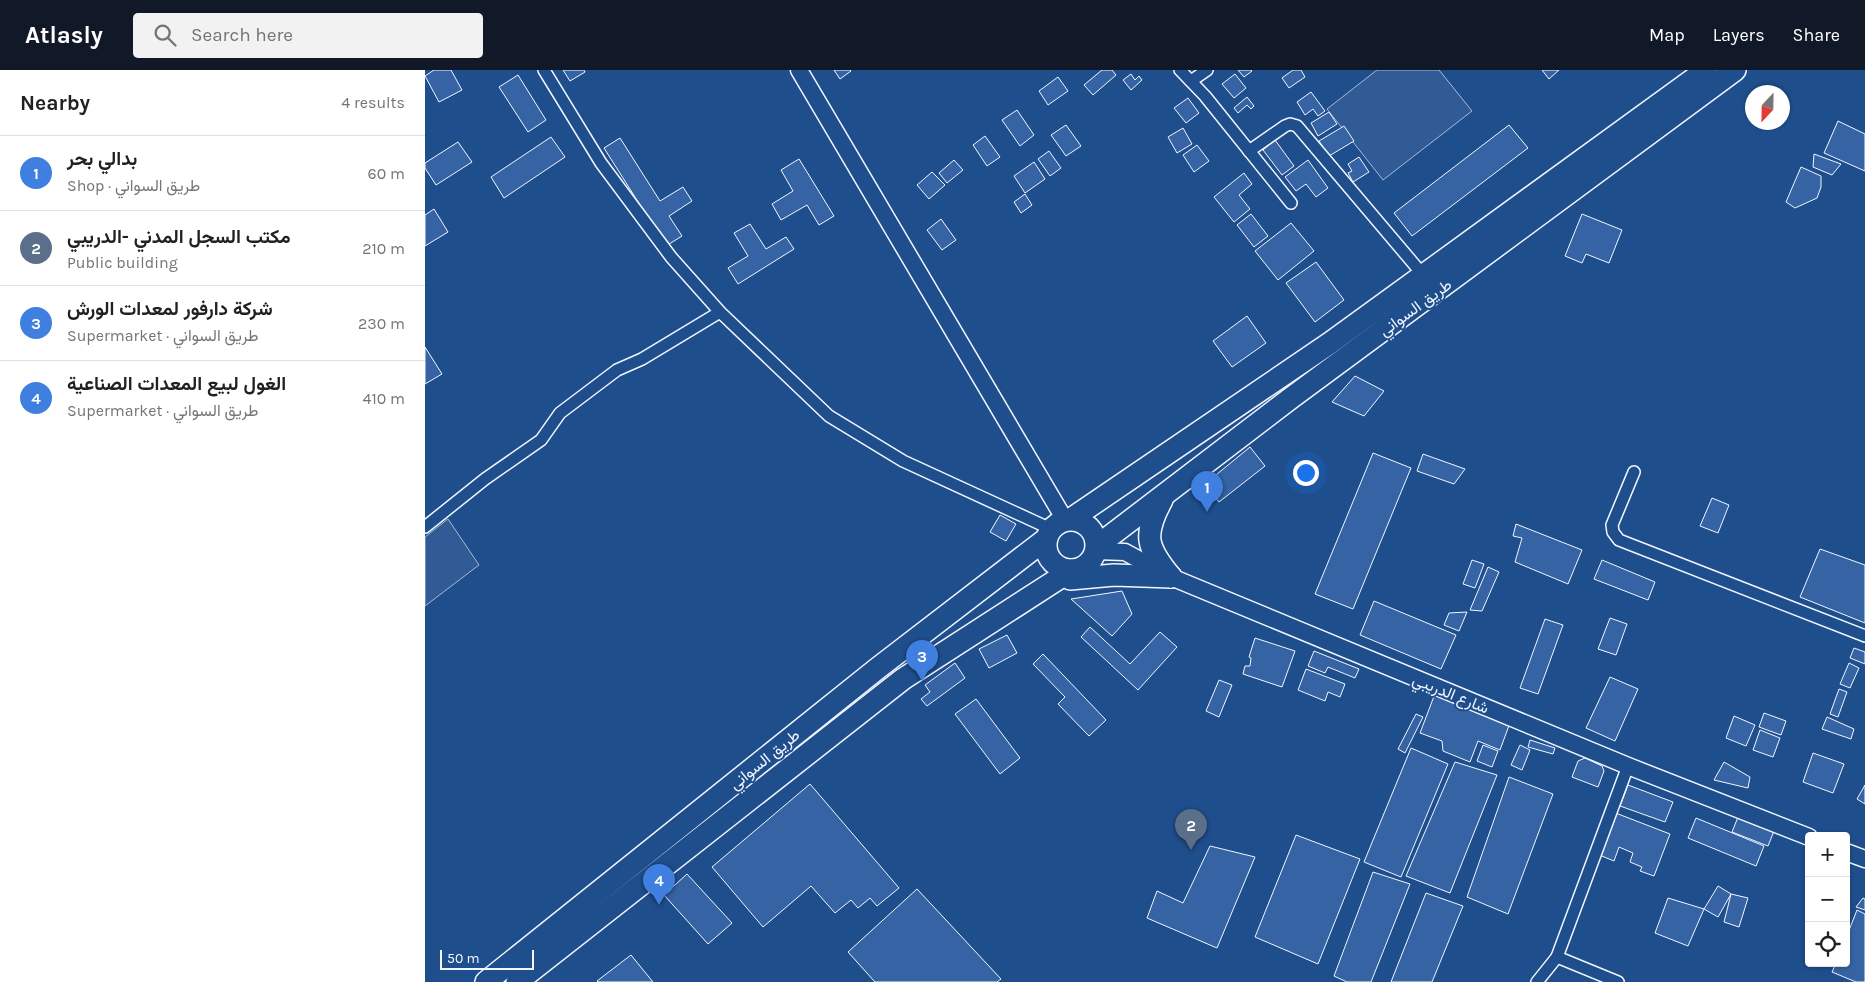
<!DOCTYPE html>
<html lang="en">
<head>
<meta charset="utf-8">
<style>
	:root { --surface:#fff; --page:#f2f2f2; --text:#202124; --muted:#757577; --line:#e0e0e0; --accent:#111827 }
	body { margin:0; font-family:Karla,Vazirmatn,sans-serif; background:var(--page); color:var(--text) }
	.controls { position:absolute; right:15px; bottom:15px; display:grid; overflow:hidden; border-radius:5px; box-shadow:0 1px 4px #0004 }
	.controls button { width:45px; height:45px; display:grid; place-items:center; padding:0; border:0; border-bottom:1px solid var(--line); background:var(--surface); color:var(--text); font:25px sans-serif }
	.compass { position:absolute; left:1320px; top:15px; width:45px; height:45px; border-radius:50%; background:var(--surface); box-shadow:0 1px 4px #0004; rotate:202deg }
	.scale { position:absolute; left:15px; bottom:12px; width:94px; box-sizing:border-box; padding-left:5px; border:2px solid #f2f6ff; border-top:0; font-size:14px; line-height:18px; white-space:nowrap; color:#f2f6ff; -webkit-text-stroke:4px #1f4e8c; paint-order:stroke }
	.you { position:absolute; left:880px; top:402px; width:18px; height:18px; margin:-12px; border:4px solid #fff; border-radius:50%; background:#1a73e8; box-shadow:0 0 0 8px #1a73e833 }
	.badge { display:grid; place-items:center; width:32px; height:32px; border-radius:50%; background:var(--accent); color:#fff; font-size:16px; font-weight:700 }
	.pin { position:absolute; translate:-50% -41px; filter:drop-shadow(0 1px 2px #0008) }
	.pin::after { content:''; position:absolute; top:26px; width:18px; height:15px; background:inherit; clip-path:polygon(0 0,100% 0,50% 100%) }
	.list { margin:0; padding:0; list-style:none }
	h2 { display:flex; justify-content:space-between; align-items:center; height:65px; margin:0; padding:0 20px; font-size:21px }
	h2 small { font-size:16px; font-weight:400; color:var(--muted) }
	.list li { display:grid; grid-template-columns:32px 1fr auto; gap:15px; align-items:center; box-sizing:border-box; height:75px; padding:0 20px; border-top:1px solid var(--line) }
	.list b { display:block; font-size:19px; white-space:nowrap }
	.list p { margin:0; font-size:16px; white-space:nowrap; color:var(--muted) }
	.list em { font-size:16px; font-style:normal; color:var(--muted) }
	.icon { flex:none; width:28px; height:28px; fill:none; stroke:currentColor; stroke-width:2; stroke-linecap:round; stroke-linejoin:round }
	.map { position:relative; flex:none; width:1440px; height:912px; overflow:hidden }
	header { display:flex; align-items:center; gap:30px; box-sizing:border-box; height:70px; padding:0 25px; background:var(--accent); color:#fff }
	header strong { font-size:24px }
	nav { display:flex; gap:28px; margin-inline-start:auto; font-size:18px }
	.search { width:350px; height:45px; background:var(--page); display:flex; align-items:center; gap:12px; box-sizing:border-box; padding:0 18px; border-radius:5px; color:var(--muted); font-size:19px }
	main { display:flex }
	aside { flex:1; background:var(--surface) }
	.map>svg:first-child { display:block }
</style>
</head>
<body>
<header>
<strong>Atlasly</strong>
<div class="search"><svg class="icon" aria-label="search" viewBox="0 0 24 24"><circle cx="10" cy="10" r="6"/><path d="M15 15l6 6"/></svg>Search here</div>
<nav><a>Map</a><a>Layers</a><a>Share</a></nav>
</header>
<main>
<aside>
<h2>Nearby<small>4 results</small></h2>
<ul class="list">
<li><span class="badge" style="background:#3f7fe0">1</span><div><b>بدالي بحر</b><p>Shop · طريق السواني</p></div><em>60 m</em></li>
<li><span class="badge" style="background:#5c6f8a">2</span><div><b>مكتب السجل المدني -الدريبي</b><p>Public building</p></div><em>210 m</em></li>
<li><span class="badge" style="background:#3f7fe0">3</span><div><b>شركة دارفور لمعدات الورش</b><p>Supermarket · طريق السواني</p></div><em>230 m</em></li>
<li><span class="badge" style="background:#3f7fe0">4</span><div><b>الغول لبيع المعدات الصناعية</b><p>Supermarket · طريق السواني</p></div><em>410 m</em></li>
</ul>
</aside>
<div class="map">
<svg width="1440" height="912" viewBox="0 0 1440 912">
	<rect width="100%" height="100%" fill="#1f4e8c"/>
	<!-- built -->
	<g fill="#305b95" stroke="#a8bbd7">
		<path d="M952 0H1014L1047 41 958 110 902 39Z"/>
		<path d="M23 449 54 495 0 536V467Z"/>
	</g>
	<!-- building -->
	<g fill="#3563a3" stroke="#f2f6ff">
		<path d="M9 0H26L37 20 14 32 0 6Z"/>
		<path d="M138 0H159L160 2 145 11Z"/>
		<path d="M409 0H425L426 1 415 9Z"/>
		<path d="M677 0H687L691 5 668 25 659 15Z"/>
		<path d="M813 0H826L827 1 819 7Z"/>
		<path d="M868 0H876L880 7 864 18 857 8Z"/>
		<path d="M1117 0H1134L1124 9Z"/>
		<path d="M706 4 710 10 714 6 717 10 706 20 698 10Z"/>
		<path d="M810 4 821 18 809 28 797 14Z"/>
		<path d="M93 5 121 50 103 62 74 17Z"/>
		<path d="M633 7 643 21 623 35 614 21Z"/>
		<path d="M886 22 900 41 893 46 888 39 880 45 872 32Z"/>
		<path d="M822 27 829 36 826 39 822 35 813 43 809 38Z"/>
		<path d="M763 28 774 43 761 53 749 38Z"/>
		<path d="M592 40 609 65 595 76 577 50Z"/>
		<path d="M904 42 912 54 893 66 886 53Z"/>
		<path d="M1413 51 1440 64V101L1399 83Z"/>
		<path d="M641 55 656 76 641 86 626 65Z"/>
		<path d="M1084 55 1103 78 987 166 969 143Z"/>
		<path d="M919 56 929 71 904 86 894 71Z"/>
		<path d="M758 58 767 74 752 83 743 67Z"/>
		<path d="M560 66 575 87 562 96 548 75Z"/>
		<path d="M126 67 140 87 79 128 66 107Z"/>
		<path d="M195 68 235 131 258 117 267 131 244 146 257 166 241 176 179 78Z"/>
		<path d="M850 70 869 96 857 105 838 80Z"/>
		<path d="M33 72 47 92 11 115 0 98V93Z"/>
		<path d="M772 75 784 91 769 102 758 85Z"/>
		<path d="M624 81 636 98 625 106 613 89Z"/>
		<path d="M1389 84 1416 94 1407 105 1388 97Z"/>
		<path d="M934 87 944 102 928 112 923 103 927 101 923 94Z"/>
		<path d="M374 89 409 146 394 155 382 135 356 150 347 134 368 121 356 100Z"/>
		<path d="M529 90 538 100 522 113 514 103Z"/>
		<path d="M883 90 903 118 891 127 881 114 871 121 860 107Z"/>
		<path d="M609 92 620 109 600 123 589 106Z"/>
		<path d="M1376 97 1396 106V117L1392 128 1370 138 1361 132Z"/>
		<path d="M507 102 520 115 504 129 492 115Z"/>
		<path d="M819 103 827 114 814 125 825 139 809 152 789 127Z"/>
		<path d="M600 124 607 135 596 143 589 132Z"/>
		<path d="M9 139 23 162 0 176V145Z"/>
		<path d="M826 144 843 166 829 177 812 155Z"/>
		<path d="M1157 144 1197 160 1184 193 1161 184 1157 193 1140 186Z"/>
		<path d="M516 149 531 170 517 180 502 160Z"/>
		<path d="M866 153 889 181 853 210 830 181Z"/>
		<path d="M325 154 341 179 361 167 369 179 313 214 303 198 323 186 309 163Z"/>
		<path d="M891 192 919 230 890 252 861 213Z"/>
		<path d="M822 246 841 273 807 297 788 271Z"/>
		<path d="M0 277 17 304 0 314Z"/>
		<path d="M930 306 959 321 939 346 907 332Z"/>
		<path d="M825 377 840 396 794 432 780 414Z"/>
		<path d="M948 383 986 398 928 539 890 524Z"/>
		<path d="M998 384 1040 399 1029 414 992 401Z"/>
		<path d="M1287 428 1304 435 1293 463 1275 456Z"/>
		<path d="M575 445 591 454 581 471 565 462Z"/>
		<path d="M1091 454 1157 480 1143 514 1090 492 1097 468 1088 466Z"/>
		<path d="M1395 479 1440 495V553L1375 527Z"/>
		<path d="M1047 490 1059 494 1050 518 1038 514Z"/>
		<path d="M1177 490 1230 512 1223 530 1169 509Z"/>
		<path d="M1063 497 1074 502 1057 541 1045 540Z"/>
		<path d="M697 521 707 544 687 566 646 529Z"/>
		<path d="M949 531 1031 565 1016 599 935 565Z"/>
		<path d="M1042 542 1034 561 1019 555 1024 543Z"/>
		<path d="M1185 548 1202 554 1191 585 1173 579Z"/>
		<path d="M1120 549 1138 555 1113 624 1095 618Z"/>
		<path d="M665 557 705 594 735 562 752 577 713 620 656 567Z"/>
		<path d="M582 565 592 583 564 598 554 579Z"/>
		<path d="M830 568 870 581 857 617 818 604 820 596H825L826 588 824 587Z"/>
		<path d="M1429 578 1440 582V594L1425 588Z"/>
		<path d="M889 581 934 599 930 608 903 597 900 603 883 596Z"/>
		<path d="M618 584 681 650 664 666 633 634 640 627 608 594Z"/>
		<path d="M530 593 540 608 502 636 496 629 505 622 500 615Z"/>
		<path d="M1424 593 1434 598 1425 618 1415 614Z"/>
		<path d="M881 599 920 614 915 627 903 622 900 631 873 620Z"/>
		<path d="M1185 607 1213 619 1190 671 1161 658Z"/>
		<path d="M794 610 807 615 794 647 781 641Z"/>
		<path d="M1414 619 1422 622 1413 647 1405 644Z"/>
		<path d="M1011 621 1086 650 1075 680 1053 671 1045 692 1018 681 1017 671 995 663Z"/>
		<path d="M551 629 595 688 575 704 530 644Z"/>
		<path d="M1339 643 1361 651 1356 665 1334 657Z"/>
		<path d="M991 644 998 647 980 683 973 679Z"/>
		<path d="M1309 646 1330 655 1321 676 1301 668Z"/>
		<path d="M1402 647 1429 659 1426 669 1397 659Z"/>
		<path d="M1335 660 1355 668 1348 687 1328 680Z"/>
		<path d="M1105 670 1130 678 1128 684 1103 677Z"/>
		<path d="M1058 675 1073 681 1067 697 1052 691Z"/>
		<path d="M1095 675 1105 680 1097 700 1086 695Z"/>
		<path d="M986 678 1023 694 976 807 939 792Z"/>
		<path d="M1388 683 1419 694 1408 723 1378 712Z"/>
		<path d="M1160 688 1177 696 1179 701 1173 717 1147 707 1153 691Z"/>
		<path d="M1030 692 1072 705 1025 823 981 806Z"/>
		<path d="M1299 692 1325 707 1323 718 1289 710Z"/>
		<path d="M1084 707 1128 724 1083 844 1042 827Z"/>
		<path d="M385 714 474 818 452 836 445 828 433 838 426 830 410 843 386 816 338 857 287 797Z"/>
		<path d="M1203 715 1248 732 1240 752 1195 736Z"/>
		<path d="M1440 715V734L1432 729Z"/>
		<path d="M1188 742 1245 764 1229 806 1215 801 1217 797 1205 792 1208 783 1194 777 1189 791 1172 784Z"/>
		<path d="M1313 747 1349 761 1343 776 1307 762Z"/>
		<path d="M1271 748 1339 776 1331 796 1263 768Z"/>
		<path d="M871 765 935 789 893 894 830 867Z"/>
		<path d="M785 776 830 787 792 878 722 848 732 821 758 833Z"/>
		<path d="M948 802 985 814 946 912H922L909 906Z"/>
		<path d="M262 804 307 853 283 874 239 825Z"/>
		<path d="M1293 816 1306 824 1293 847 1279 839Z"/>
		<path d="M492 819 576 909 572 912H450L423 882Z"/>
		<path d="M1001 823 1038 836 1007 912H966Z"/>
		<path d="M1306 824 1323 828 1314 857 1299 852Z"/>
		<path d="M1243 828 1279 839 1263 876 1230 863Z"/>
		<path d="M1438 828 1440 829V840L1431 837Z"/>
		<path d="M1432 840 1440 844V912H1431L1407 902 1411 893H1421V868Z"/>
		<path d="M206 885 228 912H173L172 911Z"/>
	</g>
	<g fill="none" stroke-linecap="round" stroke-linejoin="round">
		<!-- street casing -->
		<g stroke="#f2f6ff" stroke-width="14">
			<g id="street">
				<path d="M119 0 176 93 246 187 295 242 404 346 478 391 626 459"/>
				<path d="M755 0 780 26 866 133"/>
				<path d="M766 11 782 0"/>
				<path d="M824 81 860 56 865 54 872 56 999 206"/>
				<path d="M1209 402 1187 455 1188 462 1194 470 1440 566"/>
				<path d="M0 457 60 409 116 370 135 343 192 300 217 289 295 242"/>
				<path d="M1132 887 1203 696"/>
				<path d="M1112 912 1132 887 1193 912"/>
			</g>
		</g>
		<!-- secondary casing -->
		<g stroke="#f2f6ff" stroke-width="19">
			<g id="secondary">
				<path d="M374 0 640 450"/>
				<path d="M671 481 700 482 746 507 1203 696 1384 767"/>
				<path d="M1421 782 1440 789"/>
			</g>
		</g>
		<!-- highway casing -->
		<g stroke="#f2f6ff" stroke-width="24">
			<g id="highway">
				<path d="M737 430C718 465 721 477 746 507"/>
				<path d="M646 449 905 273 1281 0"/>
				<circle cx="646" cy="475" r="25"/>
				<path d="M672 476 866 328 1310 0"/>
				<path d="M645 509 689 505 746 507"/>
				<path d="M61 912 453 598 621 469"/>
				<path d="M92 912 478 609 647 500"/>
			</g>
		</g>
		<!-- street -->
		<use href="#street" stroke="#1f4e8c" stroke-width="11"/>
		<!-- secondary -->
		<use href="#secondary" stroke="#1f4e8c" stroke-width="16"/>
		<!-- highway -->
		<use href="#highway" stroke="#1f4e8c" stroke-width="21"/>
	</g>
	<g text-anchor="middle" stroke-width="4" stroke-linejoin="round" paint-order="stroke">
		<!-- street labels -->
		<g font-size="16" fill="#f2f6ff" stroke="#1f4e8c">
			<text transform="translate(990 237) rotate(-36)" y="6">طريق السواني</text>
			<text transform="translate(1026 623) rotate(22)" y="6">شارع الدريبي</text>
			<text transform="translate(339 689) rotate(-39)" y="6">طريق السواني</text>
		</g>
	</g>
</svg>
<div class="controls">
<button>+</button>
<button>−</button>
<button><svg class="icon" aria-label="locate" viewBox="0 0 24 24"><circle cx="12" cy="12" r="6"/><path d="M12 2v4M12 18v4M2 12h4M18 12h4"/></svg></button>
</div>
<svg class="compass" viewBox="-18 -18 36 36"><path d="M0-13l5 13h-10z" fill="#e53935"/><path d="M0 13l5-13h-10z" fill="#757577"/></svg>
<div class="scale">50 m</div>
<div class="you"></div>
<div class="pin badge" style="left:782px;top:442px;background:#3f7fe0">1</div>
<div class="pin badge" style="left:766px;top:780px;background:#5c6f8a">2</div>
<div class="pin badge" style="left:497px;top:611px;background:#3f7fe0">3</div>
<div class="pin badge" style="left:234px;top:835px;background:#3f7fe0">4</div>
</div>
</main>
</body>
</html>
